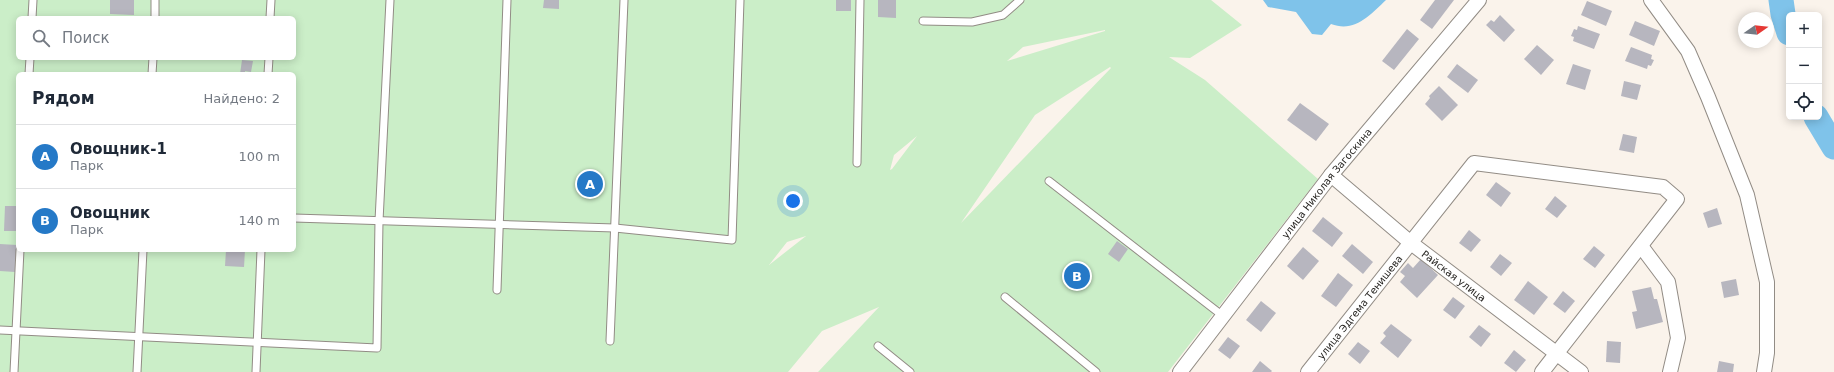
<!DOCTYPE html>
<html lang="ru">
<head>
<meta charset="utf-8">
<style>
	:root { --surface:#fff; --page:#f6f6f7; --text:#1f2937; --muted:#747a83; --line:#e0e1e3; --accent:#2579c7 }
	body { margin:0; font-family:"DejaVu Sans",sans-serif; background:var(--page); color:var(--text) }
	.controls { position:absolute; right:12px; top:12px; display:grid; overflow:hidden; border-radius:6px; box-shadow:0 2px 10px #0003 }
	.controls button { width:36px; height:36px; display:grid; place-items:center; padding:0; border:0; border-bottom:1px solid var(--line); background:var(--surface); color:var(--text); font:20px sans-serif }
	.compass { position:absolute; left:1738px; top:12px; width:36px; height:36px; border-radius:50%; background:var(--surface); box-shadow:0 2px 10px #0003; rotate:76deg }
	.you { position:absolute; left:793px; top:201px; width:14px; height:14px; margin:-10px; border:3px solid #fff; border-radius:50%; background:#1a73e8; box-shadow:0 0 0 6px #1a73e833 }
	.badge { display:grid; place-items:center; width:26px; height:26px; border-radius:50%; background:var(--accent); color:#fff; font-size:13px; font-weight:700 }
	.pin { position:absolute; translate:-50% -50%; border:2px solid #fff; box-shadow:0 1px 4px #0006 }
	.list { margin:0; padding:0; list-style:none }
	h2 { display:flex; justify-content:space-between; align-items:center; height:52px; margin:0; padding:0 16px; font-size:17px }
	h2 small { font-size:13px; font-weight:400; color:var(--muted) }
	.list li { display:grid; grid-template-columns:26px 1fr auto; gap:12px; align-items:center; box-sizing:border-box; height:64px; padding:0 16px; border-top:1px solid var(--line) }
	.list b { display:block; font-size:15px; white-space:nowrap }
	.list p { margin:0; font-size:13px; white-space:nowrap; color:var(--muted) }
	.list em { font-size:13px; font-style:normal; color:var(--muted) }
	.icon { flex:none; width:22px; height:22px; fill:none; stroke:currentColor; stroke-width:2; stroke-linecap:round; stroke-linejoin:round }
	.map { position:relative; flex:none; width:1834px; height:372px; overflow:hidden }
	.search { position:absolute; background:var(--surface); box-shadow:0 2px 10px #0003; left:16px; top:16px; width:280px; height:44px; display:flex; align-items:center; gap:10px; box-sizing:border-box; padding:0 14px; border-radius:6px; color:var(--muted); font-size:15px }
	.panel { position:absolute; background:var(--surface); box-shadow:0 2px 10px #0003; left:16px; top:72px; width:280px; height:180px; border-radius:6px }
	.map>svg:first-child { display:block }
</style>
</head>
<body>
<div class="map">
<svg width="1834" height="372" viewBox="0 0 1834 372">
	<rect width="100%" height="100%" fill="#faf3eb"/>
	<!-- green -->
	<path fill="#cbeec8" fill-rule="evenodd" d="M0 0H1211L1242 25 1190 58 1169 57 1205 80 1318 179 1168 372H818L879 307 822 331 788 372H0ZM18 18H294V58H18ZM1105 30V31L1007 61 1023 47ZM1110 67 1111 68 961 223 1035 115ZM18 74H294V250H18ZM917 136 892 169 890 170 894 155ZM806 236 769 265 787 242Z"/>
	<!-- water -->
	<path fill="#7fc3ea" d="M1263 0H1386C1370 15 1355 33 1331 24L1322 35 1312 34 1296 12 1268 7Z"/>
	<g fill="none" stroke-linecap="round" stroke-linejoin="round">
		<!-- river -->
		<g stroke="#7fc3ea" stroke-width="25">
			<path d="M1781 0 1783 14 1789 33"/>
			<path d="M1816 117 1834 147"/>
		</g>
	</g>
	<!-- building -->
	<g fill="#b7b6bf">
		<path d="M110 0H134V15L110 14Z"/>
		<path d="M544 0H559V9L543 8Z"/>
		<rect x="836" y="0" width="15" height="11"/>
		<path d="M878 0H896V18L878 17Z"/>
		<path d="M1435 0H1454L1432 29 1420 20Z"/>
		<path d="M1587 1 1612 11 1606 26 1581 15Z"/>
		<path d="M1500 15 1515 30 1504 42 1486 25 1491 20 1494 22Z"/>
		<path d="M1635 21 1660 31 1654 46 1629 35Z"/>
		<path d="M1578 26 1600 34 1594 49 1573 41 1574 37 1571 36 1574 29 1577 30Z"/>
		<path d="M1407 29 1419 39 1394 70 1382 61Z"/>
		<path d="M1537 45 1554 60 1541 75 1524 59Z"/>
		<path d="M1631 47 1652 55 1651 59 1654 60 1651 66 1648 65 1647 69 1625 61Z"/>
		<path d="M242 60 253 61 251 72 245 71V74H240Z"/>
		<path d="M1457 64 1478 80 1468 93 1447 77Z"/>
		<path d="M1573 64 1591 70 1585 90 1566 84Z"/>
		<path d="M1624 81 1641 85 1637 100 1621 96Z"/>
		<path d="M1439 86 1458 105 1442 121 1425 104 1430 98 1429 96Z"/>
		<path d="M1300 103 1329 124 1316 141 1287 120Z"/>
		<path d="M1623 134 1637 137 1634 153 1619 150Z"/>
		<path d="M1496 182 1511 193 1501 207 1486 195Z"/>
		<path d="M1555 196 1567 206 1557 218 1545 209Z"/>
		<path d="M5 206H18L17 231H4Z"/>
		<path d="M1717 208 1722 224 1708 228 1703 213Z"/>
		<path d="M1323 217 1343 233 1332 247 1312 231Z"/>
		<path d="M1469 230 1481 240 1471 252 1459 243Z"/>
		<path d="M1117 241 1128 249 1119 262 1108 254Z"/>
		<path d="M0 244 17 245 15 272 0 271Z"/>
		<path d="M1352 244 1373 262 1363 274 1342 256Z"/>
		<path d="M1594 246 1605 255 1595 268 1583 259Z"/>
		<path d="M1303 247 1319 261 1303 280 1287 266Z"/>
		<path d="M226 250H245L244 267 225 266Z"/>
		<path d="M1500 254 1512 263 1501 276 1490 267Z"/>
		<path d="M1421 259 1438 275 1417 298 1400 282 1405 276 1400 272 1408 263 1413 268Z"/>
		<path d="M1338 273 1353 285 1336 307 1321 296Z"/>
		<path d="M1736 279 1739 295 1724 298 1721 282Z"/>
		<path d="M1528 281 1548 297 1534 315 1514 300Z"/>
		<path d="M1651 287 1654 299H1657L1663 322 1636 329 1632 312 1637 311 1632 291Z"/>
		<path d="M1563 291 1575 301 1565 313 1553 304Z"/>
		<path d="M1453 297 1465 306 1455 319 1443 310Z"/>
		<path d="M1261 301 1276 313 1261 332 1246 320Z"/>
		<path d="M1391 324 1412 340 1398 358 1380 343 1386 336 1383 333Z"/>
		<path d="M1479 325 1491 334 1481 347 1469 337Z"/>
		<path d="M1228 337 1240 346 1230 359 1218 350Z"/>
		<path d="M1607 341 1621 342 1620 363 1606 362Z"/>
		<path d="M1358 342 1370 351 1360 364 1348 354Z"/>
		<path d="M1514 350 1526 360 1516 372 1504 363Z"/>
		<path d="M1260 361 1272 371 1271 372H1252Z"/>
		<path d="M1719 361 1734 364 1733 372H1717Z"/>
	</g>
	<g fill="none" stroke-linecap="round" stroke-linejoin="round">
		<!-- lane casing -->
		<g stroke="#928c85" stroke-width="9">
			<g id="lane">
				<path d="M32 18 33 0"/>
				<path d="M155 18V0"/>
				<path d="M270 18 271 0"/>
				<path d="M923 21 972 22 1003 15 1020 0"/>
				<path d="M29 74 30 58"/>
				<path d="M152 74 153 58"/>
				<path d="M268 74 269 58"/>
				<path d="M857 163 860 0"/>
				<path d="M1049 181 1223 316"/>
				<path d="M294 218 615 228 732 240 740 0"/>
				<path d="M497 290 507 0"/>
				<path d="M1005 297 1096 372"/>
				<path d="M0 330 377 348 379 221 390 0"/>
				<path d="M610 341 624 0"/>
				<path d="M878 346 910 372"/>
				<path d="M14 372 20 250"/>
				<path d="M137 372 143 250"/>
				<path d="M256 372 261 250"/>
			</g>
		</g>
		<!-- street casing -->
		<g stroke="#928c85" stroke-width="16">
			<g id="street">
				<path d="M1651 0 1688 51 1708 97 1747 195 1767 282V353L1764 372"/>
				<path id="s1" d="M1331 175 1411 243 1581 372"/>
				<path d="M1641 246 1668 282 1678 338 1670 372"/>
				<path id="s2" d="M1180 372 1331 175 1479 0"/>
				<path id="s3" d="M1308 372 1474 163 1663 187 1677 199 1542 372"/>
			</g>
		</g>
		<!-- lane -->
		<use href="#lane" stroke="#fff" stroke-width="7"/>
		<!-- street -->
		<use href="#street" stroke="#fff" stroke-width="14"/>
	</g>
	<g text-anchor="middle" stroke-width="3" stroke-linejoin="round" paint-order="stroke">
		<!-- street labels -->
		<g font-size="10" fill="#262421" stroke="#fff">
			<text dy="4" stroke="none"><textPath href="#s2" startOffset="239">улица Николая Загоскина</textPath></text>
			<text dy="4" stroke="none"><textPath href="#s1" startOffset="159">Райская улица</textPath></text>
			<text dy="4" stroke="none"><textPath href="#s3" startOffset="83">улица Эдгема Тенишева</textPath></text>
		</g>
	</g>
</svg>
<div class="controls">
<button>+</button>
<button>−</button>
<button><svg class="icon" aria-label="locate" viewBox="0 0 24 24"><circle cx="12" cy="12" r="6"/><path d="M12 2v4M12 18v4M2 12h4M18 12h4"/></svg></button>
</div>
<svg class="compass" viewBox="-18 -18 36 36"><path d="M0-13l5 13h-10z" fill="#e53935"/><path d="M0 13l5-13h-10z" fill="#747a83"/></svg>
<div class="you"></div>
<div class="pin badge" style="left:590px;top:184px">A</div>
<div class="pin badge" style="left:1077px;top:276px">B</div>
<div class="search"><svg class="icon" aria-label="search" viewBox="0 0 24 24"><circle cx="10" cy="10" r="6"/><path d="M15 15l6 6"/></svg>Поиск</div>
<section class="panel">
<h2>Рядом<small>Найдено: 2</small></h2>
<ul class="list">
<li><span class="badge">A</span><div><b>Овощник-1</b><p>Парк</p></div><em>100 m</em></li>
<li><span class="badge">B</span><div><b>Овощник</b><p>Парк</p></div><em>140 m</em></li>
</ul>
</section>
</div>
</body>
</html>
